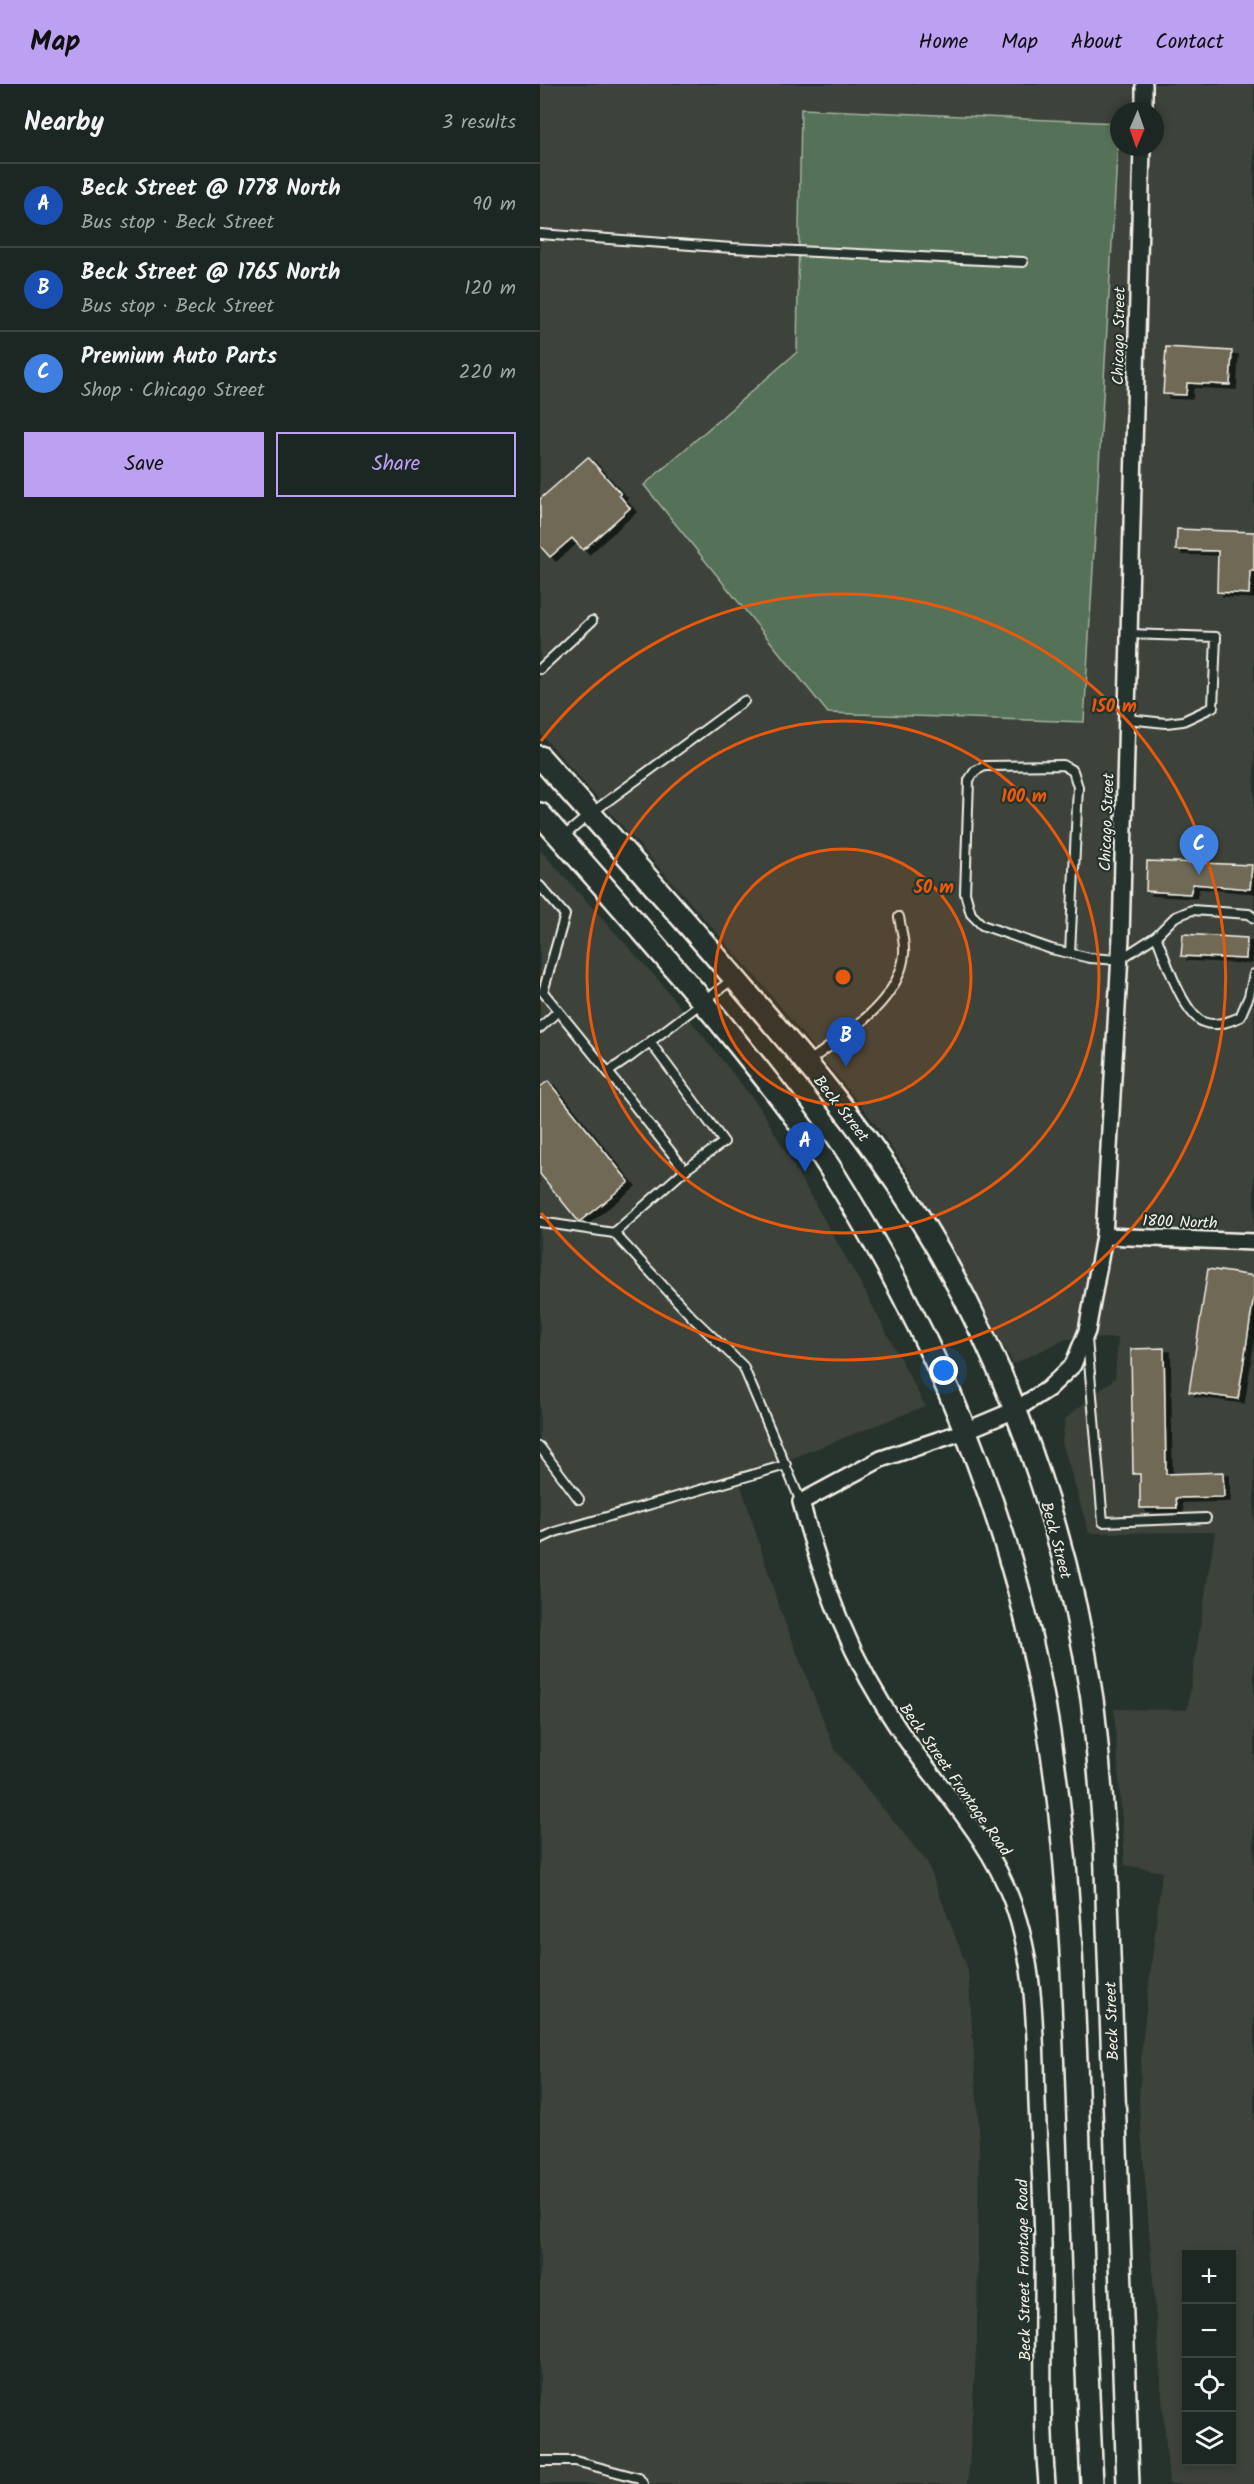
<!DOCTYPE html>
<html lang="en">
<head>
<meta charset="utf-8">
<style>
	:root { --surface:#1c2622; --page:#252e2a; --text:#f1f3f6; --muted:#a0a5a5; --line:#3a4340; --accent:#bca0f2 }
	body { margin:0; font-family:Kalam,sans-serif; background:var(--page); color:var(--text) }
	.controls { position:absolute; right:18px; bottom:18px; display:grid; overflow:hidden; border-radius:0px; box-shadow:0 3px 9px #0003 }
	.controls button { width:54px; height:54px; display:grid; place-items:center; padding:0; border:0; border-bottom:2px solid var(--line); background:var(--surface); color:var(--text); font:30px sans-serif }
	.compass { position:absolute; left:570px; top:18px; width:54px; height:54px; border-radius:50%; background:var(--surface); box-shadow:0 3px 9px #0003; rotate:182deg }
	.you { position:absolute; left:404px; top:1287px; width:21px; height:21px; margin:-15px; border:4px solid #fff; border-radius:50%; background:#1a73e8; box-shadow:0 0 0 9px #1a73e833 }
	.badge { display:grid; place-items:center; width:39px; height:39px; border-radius:50%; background:var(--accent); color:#fff; font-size:20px; font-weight:700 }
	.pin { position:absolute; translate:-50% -50px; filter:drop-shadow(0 2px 3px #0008) }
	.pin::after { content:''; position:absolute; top:32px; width:21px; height:18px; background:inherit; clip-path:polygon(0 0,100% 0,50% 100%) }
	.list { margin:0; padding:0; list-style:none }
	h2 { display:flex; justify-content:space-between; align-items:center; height:78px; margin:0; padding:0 24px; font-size:26px }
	h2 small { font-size:20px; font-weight:400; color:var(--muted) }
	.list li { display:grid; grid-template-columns:39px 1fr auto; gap:18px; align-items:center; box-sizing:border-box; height:84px; padding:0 24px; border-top:2px solid var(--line) }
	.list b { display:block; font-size:22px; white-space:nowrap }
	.list p { margin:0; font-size:20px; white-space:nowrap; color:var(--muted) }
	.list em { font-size:20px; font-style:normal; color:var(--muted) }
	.actions { display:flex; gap:12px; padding:18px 24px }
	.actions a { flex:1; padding:14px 0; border:2px solid var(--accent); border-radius:0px; text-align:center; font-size:21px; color:var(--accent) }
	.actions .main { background:var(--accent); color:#111 }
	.icon { flex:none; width:33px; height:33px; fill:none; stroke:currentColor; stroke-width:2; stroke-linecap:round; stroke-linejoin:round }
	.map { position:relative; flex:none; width:714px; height:2400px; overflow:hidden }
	header { display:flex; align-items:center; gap:36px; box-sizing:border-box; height:84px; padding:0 30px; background:var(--accent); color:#111 }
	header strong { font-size:28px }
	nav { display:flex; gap:33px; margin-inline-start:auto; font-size:21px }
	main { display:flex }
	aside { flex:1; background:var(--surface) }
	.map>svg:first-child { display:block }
</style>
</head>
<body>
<header>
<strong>Map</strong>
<nav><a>Home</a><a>Map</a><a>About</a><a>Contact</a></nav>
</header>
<main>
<aside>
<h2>Nearby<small>3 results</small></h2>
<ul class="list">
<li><span class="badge" style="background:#1a4fb4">A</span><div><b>Beck Street @ 1778 North</b><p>Bus stop · Beck Street</p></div><em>90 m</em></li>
<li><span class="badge" style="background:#1a4fb4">B</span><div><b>Beck Street @ 1765 North</b><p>Bus stop · Beck Street</p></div><em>120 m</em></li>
<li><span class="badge" style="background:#3f7fe0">C</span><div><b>Premium Auto Parts</b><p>Shop · Chicago Street</p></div><em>220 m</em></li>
</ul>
<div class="actions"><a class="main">Save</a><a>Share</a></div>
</aside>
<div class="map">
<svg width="714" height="2400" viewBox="0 0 714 2400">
	<defs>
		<filter id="shadow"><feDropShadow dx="6" dy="4" stdDeviation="0" flood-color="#0009"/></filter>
	</defs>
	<rect width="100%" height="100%" fill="#26332d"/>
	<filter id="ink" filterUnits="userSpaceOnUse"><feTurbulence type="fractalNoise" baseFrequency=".0167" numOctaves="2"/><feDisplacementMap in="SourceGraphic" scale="12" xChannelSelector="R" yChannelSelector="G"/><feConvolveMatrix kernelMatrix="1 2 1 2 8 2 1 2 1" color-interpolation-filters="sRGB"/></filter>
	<g filter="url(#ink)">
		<!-- built -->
		<g fill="#3c433a" fill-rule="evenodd">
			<path d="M0 0H714V2400H629L599 2019 602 1961 622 1788 585 1781 574 1625 647 1626 675 1448 549 1449 522 1358 525 1335 575 1294 578 1254 526 1255 473 1280 419 1177 365 1083 330 1033 222 900 0 649ZM262 25 288 629 104 401 257 268ZM579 27H615V63H579ZM646 2170H692V2378H646Z"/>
			<path d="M0 766 120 898 221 1025 322 1202 385 1322 199 1395 239 1523 295 1666 387 1778 428 1886 439 2045 437 2252 428 2400H0Z"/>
		</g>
		<!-- green -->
		<path fill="#547158" stroke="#a4b1a0" stroke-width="1.5" d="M261 25 579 39 544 638 288 629 104 401 257 268Z"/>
		<!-- building -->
		<g fill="#6f6957" stroke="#f4f1e8" stroke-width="1.5" filter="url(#shadow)">
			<path d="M626 263 692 267 690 301 647 299 646 311 623 310Z"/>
			<path d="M48 373 81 410 79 411 90 424 43 466 32 454 10 473 0 462V415Z"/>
			<path d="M637 445 714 448V487H710L709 510 677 508 678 467 636 466Z"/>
			<path d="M607 777 712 781 710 805 653 800 650 810 606 807Z"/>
			<path d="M643 850 707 854 706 875 641 872Z"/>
			<path d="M8 997 89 1098 39 1138 0 1090V1003Z"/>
			<path d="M668 1185 714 1192V1211L698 1315 649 1308Z"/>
			<path d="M624 1264 626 1390 683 1388 684 1413 636 1414 637 1424H600V1390H593L591 1265Z"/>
		</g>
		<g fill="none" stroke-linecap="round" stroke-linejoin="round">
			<!-- service casing -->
			<g stroke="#f4f1e8" stroke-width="12">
				<g id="service">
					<path d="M0 150 192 164 483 178"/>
					<path d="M0 585 52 537"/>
					<path d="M587 635 626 639 643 637 673 623 676 553 589 550"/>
					<path d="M23 753 50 730 204 617"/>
					<path d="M0 802 25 831 3 908 68 988 90 973 193 895"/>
					<path d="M616 852C625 873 642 928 663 938 675 943 688 938 700 933L709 912 714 890"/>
					<path d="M530 869 538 703 533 687 523 681 445 682 435 687 429 696 425 809 431 830 442 841 511 865 550 874 579 876 616 852 635 833 652 826 709 830 714 834"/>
					<path d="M0 944 18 927"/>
					<path d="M110 958 184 1058 145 1086 74 1149 152 1233 203 1282 261 1418"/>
					<path d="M268 978C303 952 360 918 364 870 365 859 361 845 359 833"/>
					<path d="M68 988 145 1086"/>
					<path d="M0 1138 74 1149"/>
					<path d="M547 1255 563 1438 666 1434"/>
					<path d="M0 1363 39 1415"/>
					<path d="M0 1455 15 1448 246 1381"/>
					<path d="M0 2377H35L99 2394 103 2400"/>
				</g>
			</g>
			<!-- minor casing -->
			<g stroke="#f4f1e8" stroke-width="20">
				<g id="minor">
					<path d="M604 27V0"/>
					<path d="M564 1152 714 1158"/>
					<path d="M507 2400C500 2320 504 2240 503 2159 502 2112 499 2065 497 2018 495 1950 496 1882 472 1817 450 1755 397 1701 360 1647 310 1575 284 1502 261 1418L341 1375 425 1347 475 1326 508 1305 533 1281 547 1247 564 1152 581 853 602 63"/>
				</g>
			</g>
			<!-- secondary casing -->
			<g stroke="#f4f1e8" stroke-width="26">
				<g id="secondary">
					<path d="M0 673C70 752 140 830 208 910 253 963 299 1016 339 1073 452 1232 524 1422 552 1615 558 1662 561 1711 565 1759L588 2400"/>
					<path d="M0 730C61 799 121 867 180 938 218 985 257 1032 290 1084 387 1238 462 1409 498 1588 528 1735 533 1885 538 2034 542 2156 546 2278 552 2400"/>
				</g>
			</g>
			<!-- service -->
			<use href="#service" stroke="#26332d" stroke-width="8"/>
			<!-- minor -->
			<use href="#minor" stroke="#26332d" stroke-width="15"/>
			<!-- secondary -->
			<use href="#secondary" stroke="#26332d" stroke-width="21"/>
		</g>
	</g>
	<!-- distance rings -->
	<circle cx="303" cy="893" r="128" fill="#e8590c" fill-opacity=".12"/>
	<g fill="none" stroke="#e8590c" stroke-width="3">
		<circle cx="303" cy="893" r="128"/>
		<circle cx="303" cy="893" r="256"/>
		<path d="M1 657A383 383 0 1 1 1 1129"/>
	</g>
	<g text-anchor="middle" stroke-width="4.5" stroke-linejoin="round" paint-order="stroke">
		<!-- street labels -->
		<g font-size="16" fill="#f4f1e8" stroke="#26332d">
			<text transform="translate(578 252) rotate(-89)" y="6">Chicago Street</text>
			<text transform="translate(566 738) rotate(-88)" y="6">Chicago Street</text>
			<text transform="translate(302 1024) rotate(52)" y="6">Beck Street</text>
			<text transform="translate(640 1137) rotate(2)" y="6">1800 North</text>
			<text transform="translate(517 1456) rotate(75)" y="6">Beck Street</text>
			<text transform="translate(416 1695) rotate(55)" y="6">Beck Street Frontage Road</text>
			<text transform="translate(571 1937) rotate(-92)" y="6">Beck Street</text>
			<text transform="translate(483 2186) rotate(-91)" y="6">Beck Street Frontage Road</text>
		</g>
	</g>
	<circle cx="303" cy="893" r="9" fill="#e8590c" stroke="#26332d" stroke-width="3"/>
	<g font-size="18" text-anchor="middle" font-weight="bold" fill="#e8590c" stroke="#26332d" stroke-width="4.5" stroke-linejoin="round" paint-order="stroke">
		<text x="574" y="628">150 m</text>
		<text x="484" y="718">100 m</text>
		<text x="394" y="809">50 m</text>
	</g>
</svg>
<div class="controls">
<button>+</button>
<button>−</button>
<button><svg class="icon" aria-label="locate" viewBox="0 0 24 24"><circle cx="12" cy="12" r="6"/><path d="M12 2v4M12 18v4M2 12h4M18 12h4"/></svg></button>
<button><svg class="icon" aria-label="layers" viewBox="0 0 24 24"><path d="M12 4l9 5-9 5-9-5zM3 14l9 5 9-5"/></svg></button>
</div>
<svg class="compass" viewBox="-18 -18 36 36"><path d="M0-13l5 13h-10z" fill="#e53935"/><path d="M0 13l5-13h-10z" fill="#a0a5a5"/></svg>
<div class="you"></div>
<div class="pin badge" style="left:265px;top:1088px;background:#1a4fb4">A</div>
<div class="pin badge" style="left:306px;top:983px;background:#1a4fb4">B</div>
<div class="pin badge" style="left:659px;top:791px;background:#3f7fe0">C</div>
</div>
</main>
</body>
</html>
